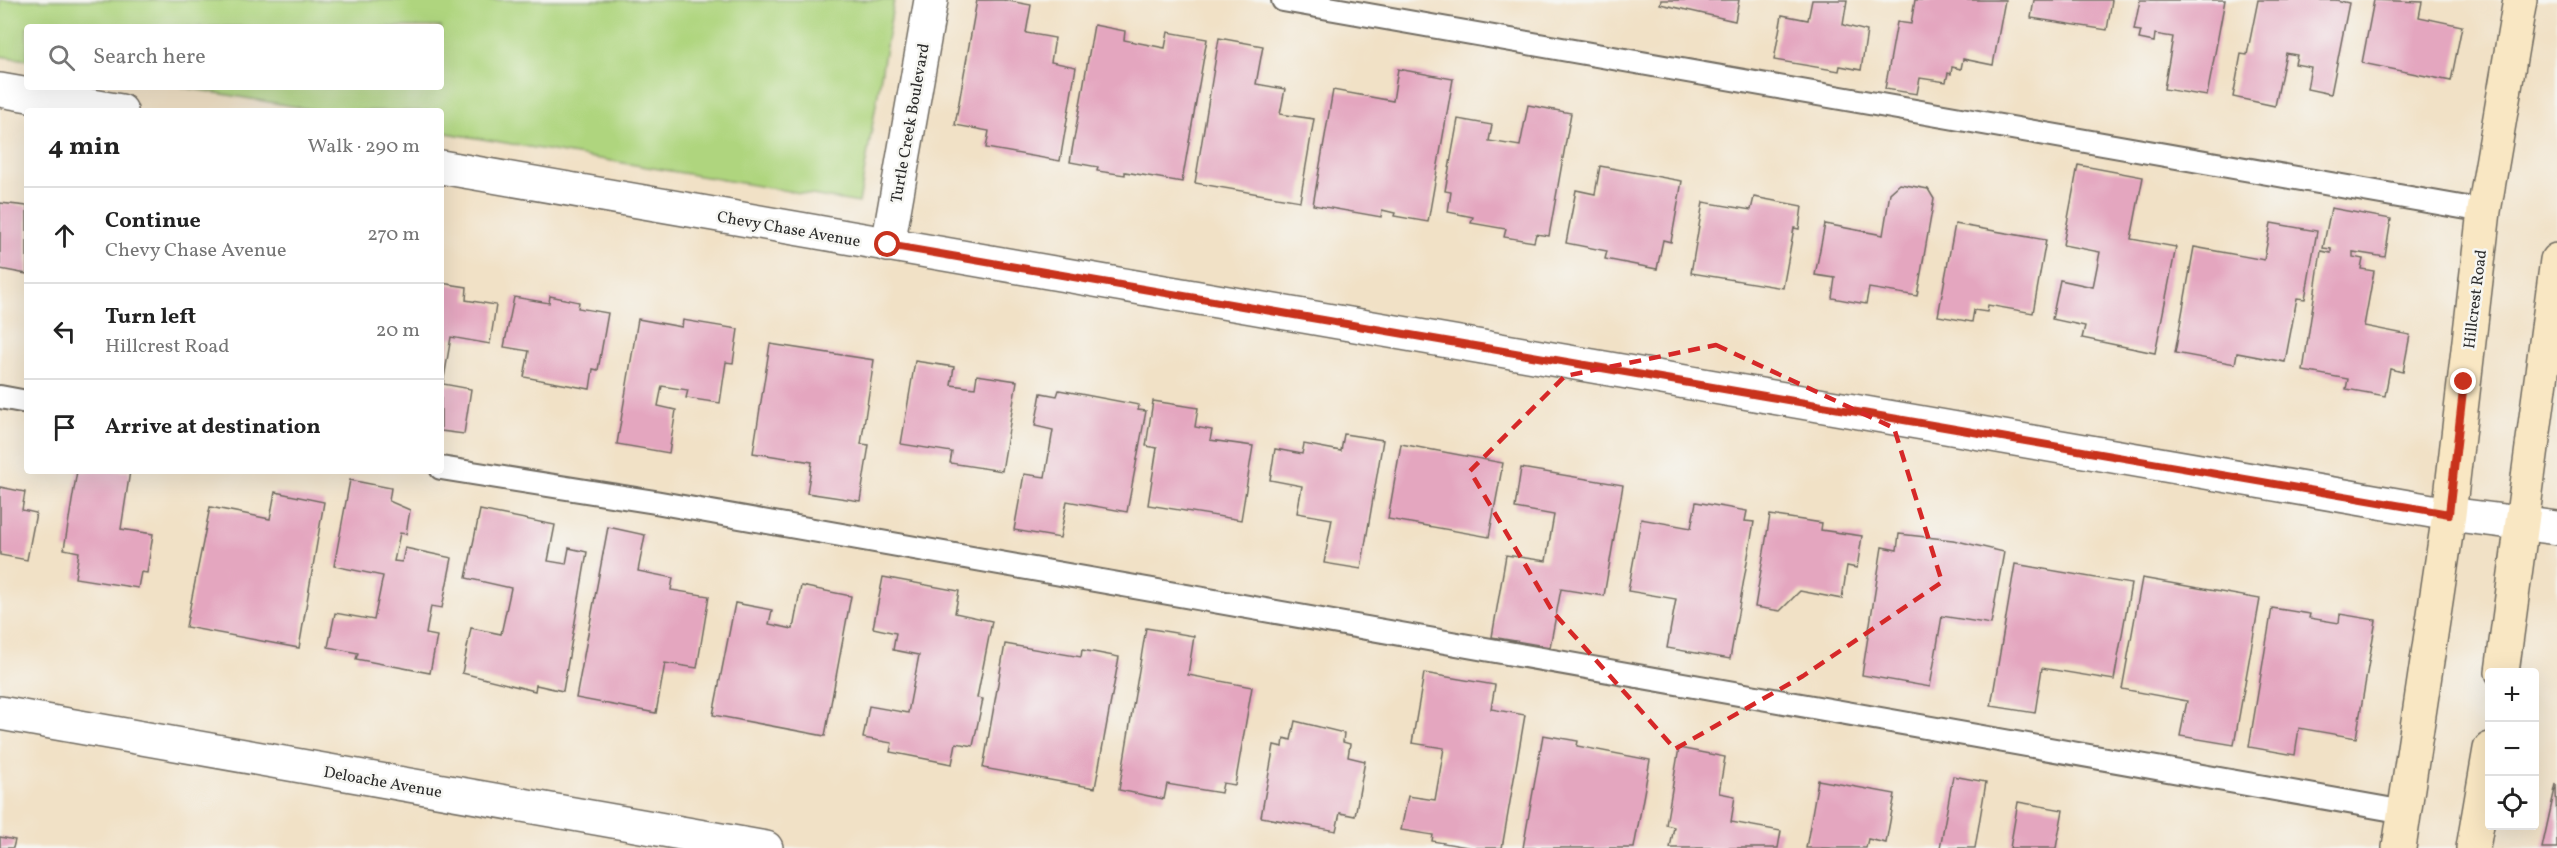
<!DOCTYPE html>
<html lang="en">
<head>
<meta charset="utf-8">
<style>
	:root { --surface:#fff; --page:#f6f6f6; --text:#222; --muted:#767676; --line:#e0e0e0 }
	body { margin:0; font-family:Vollkorn,serif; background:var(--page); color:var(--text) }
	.controls { position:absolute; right:18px; bottom:18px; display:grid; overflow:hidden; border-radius:6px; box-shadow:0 6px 24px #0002 }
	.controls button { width:54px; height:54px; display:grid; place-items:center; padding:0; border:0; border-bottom:2px solid var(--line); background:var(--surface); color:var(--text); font:30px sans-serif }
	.stop { position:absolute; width:18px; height:18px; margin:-14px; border:4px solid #c8321e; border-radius:50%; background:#fff }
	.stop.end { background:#c8321e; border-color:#fff; box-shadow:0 2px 6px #0008 }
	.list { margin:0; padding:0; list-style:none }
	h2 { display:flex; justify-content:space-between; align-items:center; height:78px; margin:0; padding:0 24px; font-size:26px }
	h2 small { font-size:20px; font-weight:400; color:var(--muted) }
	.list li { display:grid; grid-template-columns:39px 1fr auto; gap:18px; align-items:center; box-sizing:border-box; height:96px; padding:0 24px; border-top:2px solid var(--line) }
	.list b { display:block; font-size:22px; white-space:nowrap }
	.list p { margin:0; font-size:20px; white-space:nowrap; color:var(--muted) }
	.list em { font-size:20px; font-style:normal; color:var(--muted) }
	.icon { flex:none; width:33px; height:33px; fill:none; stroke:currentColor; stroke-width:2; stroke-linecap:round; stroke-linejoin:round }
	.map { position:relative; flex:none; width:2557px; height:848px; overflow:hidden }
	.search { position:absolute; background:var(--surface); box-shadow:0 6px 24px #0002; left:24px; top:24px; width:420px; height:66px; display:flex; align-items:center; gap:15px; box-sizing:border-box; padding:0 21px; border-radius:6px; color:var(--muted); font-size:22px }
	.panel { position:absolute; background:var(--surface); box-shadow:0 6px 24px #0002; left:24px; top:108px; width:420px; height:366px; border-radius:6px }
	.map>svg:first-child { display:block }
</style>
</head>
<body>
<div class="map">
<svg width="2557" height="848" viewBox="0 0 2557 848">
	<rect width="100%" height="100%" fill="#f6f6f2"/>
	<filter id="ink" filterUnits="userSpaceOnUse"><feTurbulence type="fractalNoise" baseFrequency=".0167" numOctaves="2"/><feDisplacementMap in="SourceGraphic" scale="12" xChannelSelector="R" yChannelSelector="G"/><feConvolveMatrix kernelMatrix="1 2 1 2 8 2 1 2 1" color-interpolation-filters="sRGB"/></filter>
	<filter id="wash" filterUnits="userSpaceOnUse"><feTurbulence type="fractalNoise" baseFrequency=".008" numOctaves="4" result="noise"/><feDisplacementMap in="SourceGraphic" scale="24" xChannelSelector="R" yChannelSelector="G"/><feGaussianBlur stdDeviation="1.35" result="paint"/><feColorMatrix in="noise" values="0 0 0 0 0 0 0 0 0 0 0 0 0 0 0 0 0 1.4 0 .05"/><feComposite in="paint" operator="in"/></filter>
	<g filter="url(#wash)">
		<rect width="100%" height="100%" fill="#f1e1c6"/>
		<!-- green -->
		<path fill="#afd57e" stroke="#6d8054" stroke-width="1.5" d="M0 0H894L859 203 441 132V111H321L182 87H441V27H27V60L0 56Z"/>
		<g id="blocks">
			<!-- building -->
			<g fill="#e4a6bf">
				<path d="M977 0H1003L1031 5 1026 33 1055 38 1051 62 1076 67 1060 161 986 148 989 131 955 125Z"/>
				<path d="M1661 0H1739L1735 21 1660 4Z"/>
				<path d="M1812 0H1847L1843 25 1867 31 1861 70 1840 66 1839 71 1774 60 1782 15 1808 20Z"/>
				<path d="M1915 0H2005L1993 65 1963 59 1961 69 1952 67 1951 74 1948 73 1946 82 1920 78 1917 94 1885 89 1897 22 1911 24Z"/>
				<path d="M2034 0H2112L2107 30 2031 18Z"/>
				<path d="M2140 0H2225L2207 96 2164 89 2173 37 2155 34 2154 42 2139 39 2141 31 2134 30Z"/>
				<path d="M2258 0H2336L2349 3 2331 94 2307 89 2311 67 2295 64 2297 55 2286 53 2275 106 2233 97 2241 54 2247 55Z"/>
				<path d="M2374 0 2422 2 2419 17 2462 26 2451 81 2362 63Z"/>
				<path d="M1094 25 1125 31 1124 40 1165 48 1168 32 1207 39 1182 182 1125 172V175L1097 171 1098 167 1070 162Z"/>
				<path d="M1219 38 1263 46 1256 84 1285 89 1280 114 1314 119 1300 201 1195 183Z"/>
				<path d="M1398 69 1453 79 1428 222 1394 216 1395 213 1382 210 1381 217 1313 205 1333 90 1393 101Z"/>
				<path d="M1528 105 1571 113 1549 236 1536 234 1534 242 1504 237 1506 229 1471 223 1473 217 1448 212 1451 192 1445 191 1458 119 1492 125 1489 141 1520 146Z"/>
				<path d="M2078 165 2143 177 2131 239 2176 247 2155 353 2082 338 2085 326 2052 319 2060 280 2093 287 2100 252 2063 245Z"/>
				<path d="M1600 166 1682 181 1671 242 1663 240 1657 269 1605 259 1607 251 1566 243 1576 190 1595 194Z"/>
				<path d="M1900 184 1928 189 1934 199 1917 296 1869 288 1866 304 1832 298 1835 278 1815 275 1825 224 1883 235 1890 193Z"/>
				<path d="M1754 197 1802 206 1799 229 1794 228 1783 288 1691 273 1703 202 1751 210Z"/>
				<path d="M0 203 27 206V274L0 269Z"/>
				<path d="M2331 208 2391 219 2385 257 2353 252V257L2363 259 2361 269 2374 271 2364 326 2410 335 2403 372 2390 369 2385 396 2346 389 2348 379 2303 371 2321 251 2331 253V249L2323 248Z"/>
				<path d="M2271 223 2317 231 2305 299 2297 298 2285 362 2237 353 2235 364 2175 353 2194 247 2264 260Z"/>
				<path d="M1955 224 2046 240 2033 313 1988 305 1987 312 1974 310 1972 322 1938 316Z"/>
				<path d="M441 283 467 287 466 300 496 305 490 344 451 337 443 384 471 389 464 434 441 431Z"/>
				<path d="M550 296 579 302 578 308 608 313 598 370 593 369 590 389 524 377 529 351 504 347 514 297 549 303Z"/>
				<path d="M638 319 682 327 683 320 738 329 733 363 726 362 720 403 686 398 688 390 662 386 658 406 676 410 669 453 617 444Z"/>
				<path d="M770 344 874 360 861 444 869 445 860 501 807 493 812 462 753 453Z"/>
				<path d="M915 361 954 367 951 385 975 388 977 375 1017 381 1002 471 950 463 952 452 901 444Z"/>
				<path d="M1059 390 1139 405 1138 410 1146 411 1127 512 1067 501 1060 538 1014 530 1024 474 1045 477 1053 430 1035 426 1041 393 1057 396Z"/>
				<path d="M1153 401 1198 408 1195 427 1212 430 1210 440 1253 446 1241 520 1148 505 1157 448 1146 446Z"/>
				<path d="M1344 434 1383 440 1361 569 1324 563 1332 519 1297 513 1302 486 1270 480 1275 449 1302 454 1304 444 1341 451Z"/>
				<path d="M1401 444 1503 463 1489 537 1388 519Z"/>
				<path d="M1521 468 1623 485 1604 596 1561 589 1550 647 1492 637 1506 555 1546 561 1554 515 1515 508Z"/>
				<path d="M77 471H130L121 529 153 534 147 573 141 572 138 588 75 578 79 552 64 549Z"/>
				<path d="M350 480 391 488 389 501 410 510 406 534 400 533 394 561 402 562 405 548 452 558 442 608 431 606 426 634 437 636 430 673 356 659 358 653 328 647 335 613 374 620 383 576 334 566Z"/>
				<path d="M0 487 25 492 22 510 36 513 27 560 0 555Z"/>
				<path d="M275 492 324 502 299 648 186 627 210 507 270 519Z"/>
				<path d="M1696 502 1747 511 1745 521 1754 522 1730 659 1667 648 1676 599 1628 591 1641 519 1691 528Z"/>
				<path d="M480 510 555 525 548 561 566 564 569 548 587 552 563 691 536 685 535 691 462 673 471 628 501 634 511 588 466 578Z"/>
				<path d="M1770 515 1822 523 1821 530 1862 536 1857 568 1847 566 1842 599 1800 591 1780 611 1755 607Z"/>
				<path d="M608 527 645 535 638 571 673 578 671 590 709 596 697 668 665 663 656 713 576 698Z"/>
				<path d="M1899 534 1953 540 2004 552 1991 624 1942 616 1930 687 1862 675 1882 547 1897 550Z"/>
				<path d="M2015 564 2131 584 2114 680 2042 668 2035 713 1991 706Z"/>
				<path d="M883 577 959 591 955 613 992 621 977 698 983 699 973 746 956 743 952 764 890 752 892 743 863 738 869 706 908 713 919 655 893 650 896 633 873 628Z"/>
				<path d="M2142 578 2260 599 2234 745 2180 736 2187 701 2122 689Z"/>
				<path d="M801 586 851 596 825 736 713 715 735 603 772 610 769 624 793 629Z"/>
				<path d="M2272 608 2310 614 2309 618 2339 623 2340 614 2376 620 2356 738 2299 728 2295 755 2249 747Z"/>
				<path d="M1146 628 1194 636 1188 675 1252 687 1235 785 1223 783 1221 793 1167 784 1164 799 1119 790Z"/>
				<path d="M1005 644 1081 657 1082 650 1119 657 1095 788 983 768Z"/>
				<path d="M1424 673 1495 685 1491 709 1525 715 1502 848H1473L1432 841 1433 835 1401 830 1408 796 1435 800 1444 748 1412 743Z"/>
				<path d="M1295 721 1344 733 1343 742 1350 744 1348 757 1365 761 1355 816 1340 813 1336 831 1261 817 1274 745 1283 747 1284 738 1291 740Z"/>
				<path d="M1543 735 1578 741 1577 746 1650 760 1634 848H1523Z"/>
				<path d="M1679 748 1725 757 1719 793 1735 796 1731 822 1781 831 1778 848H1670L1674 827 1666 825Z"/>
				<path d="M1953 776 1986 782 1975 848H1940Z"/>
				<path d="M1818 780 1895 794 1886 843 1868 839 1866 848H1806Z"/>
				<path d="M2556 784 2557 848H2542Z"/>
				<path d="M2018 802 2063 810 2056 848H2010Z"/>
				<path d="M0 837 15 840 13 848H0Z"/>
			</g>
		</g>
	</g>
	<g filter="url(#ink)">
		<use href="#blocks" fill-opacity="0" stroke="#706b61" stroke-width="1.5"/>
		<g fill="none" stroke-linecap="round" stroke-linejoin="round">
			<!-- lane casing -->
			<g stroke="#706b61" stroke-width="26">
				<g id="lane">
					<path d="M1283 0 2484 211"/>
					<path d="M0 397 27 402"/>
					<path d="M441 468 655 502 2405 812"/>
				</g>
			</g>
			<!-- street casing -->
			<g stroke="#706b61" stroke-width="36">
				<g id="street">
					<path d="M0 90 121 111"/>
					<path d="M441 167 2449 514 2557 528"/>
					<path d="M888 245 931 0"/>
					<path d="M0 713 766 848"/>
				</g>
			</g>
			<!-- secondary casing -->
			<g stroke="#706b61" stroke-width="36">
				<g id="secondary">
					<path d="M2502 672 2557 260"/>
					<path d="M2399 848 2449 514 2484 211 2520 0"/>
					<path d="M2473 848 2490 749"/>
				</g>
			</g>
			<!-- lane -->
			<use href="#lane" stroke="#fff" stroke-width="22"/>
			<!-- street -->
			<use href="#street" stroke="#fff" stroke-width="33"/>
			<!-- secondary -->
			<use href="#secondary" stroke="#f9e7c3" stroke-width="33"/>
		</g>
	</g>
	<g fill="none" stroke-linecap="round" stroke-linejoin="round" filter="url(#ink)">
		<!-- route -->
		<path stroke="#c8321e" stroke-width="8" d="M888 245 2449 514 2464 382"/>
	</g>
	<!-- marked area -->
	<path fill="none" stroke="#d62828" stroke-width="4.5" stroke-dasharray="12 8" stroke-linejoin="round" d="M1716 345 1894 428 1942 582 1803 676 1675 749 1553 612 1470 471 1565 376Z"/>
	<g text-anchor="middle" stroke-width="5" stroke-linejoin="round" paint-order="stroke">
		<!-- street labels -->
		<g font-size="16" fill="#2b2b2b" stroke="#f6f6f2">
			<text transform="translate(909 123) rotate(-80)" y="6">Turtle Creek Boulevard</text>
			<text transform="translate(789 228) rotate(10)" y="6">Chevy Chase Avenue</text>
			<text transform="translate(2474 299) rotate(-83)" y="6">Hillcrest Road</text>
			<text transform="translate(383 781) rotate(10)" y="6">Deloache Avenue</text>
		</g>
	</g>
</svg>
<div class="controls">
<button>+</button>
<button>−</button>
<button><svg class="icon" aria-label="locate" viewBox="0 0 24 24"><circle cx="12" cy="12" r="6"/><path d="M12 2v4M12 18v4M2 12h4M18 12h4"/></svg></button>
</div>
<div class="stop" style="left:888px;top:245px"></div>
<div class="stop end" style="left:2464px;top:382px"></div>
<div class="search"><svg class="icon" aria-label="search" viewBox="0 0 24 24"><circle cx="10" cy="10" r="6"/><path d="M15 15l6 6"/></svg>Search here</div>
<section class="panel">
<h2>4 min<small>Walk · 290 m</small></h2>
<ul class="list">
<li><svg class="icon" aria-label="ahead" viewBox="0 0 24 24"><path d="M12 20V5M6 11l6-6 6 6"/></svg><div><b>Continue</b><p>Chevy Chase Avenue</p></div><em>270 m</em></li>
<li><svg class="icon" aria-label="left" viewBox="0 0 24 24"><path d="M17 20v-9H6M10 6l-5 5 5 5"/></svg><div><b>Turn left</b><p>Hillcrest Road</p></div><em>20 m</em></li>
<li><svg class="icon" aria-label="arrive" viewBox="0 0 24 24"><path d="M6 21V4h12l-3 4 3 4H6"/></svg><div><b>Arrive at destination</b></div></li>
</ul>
</section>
</div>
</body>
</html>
